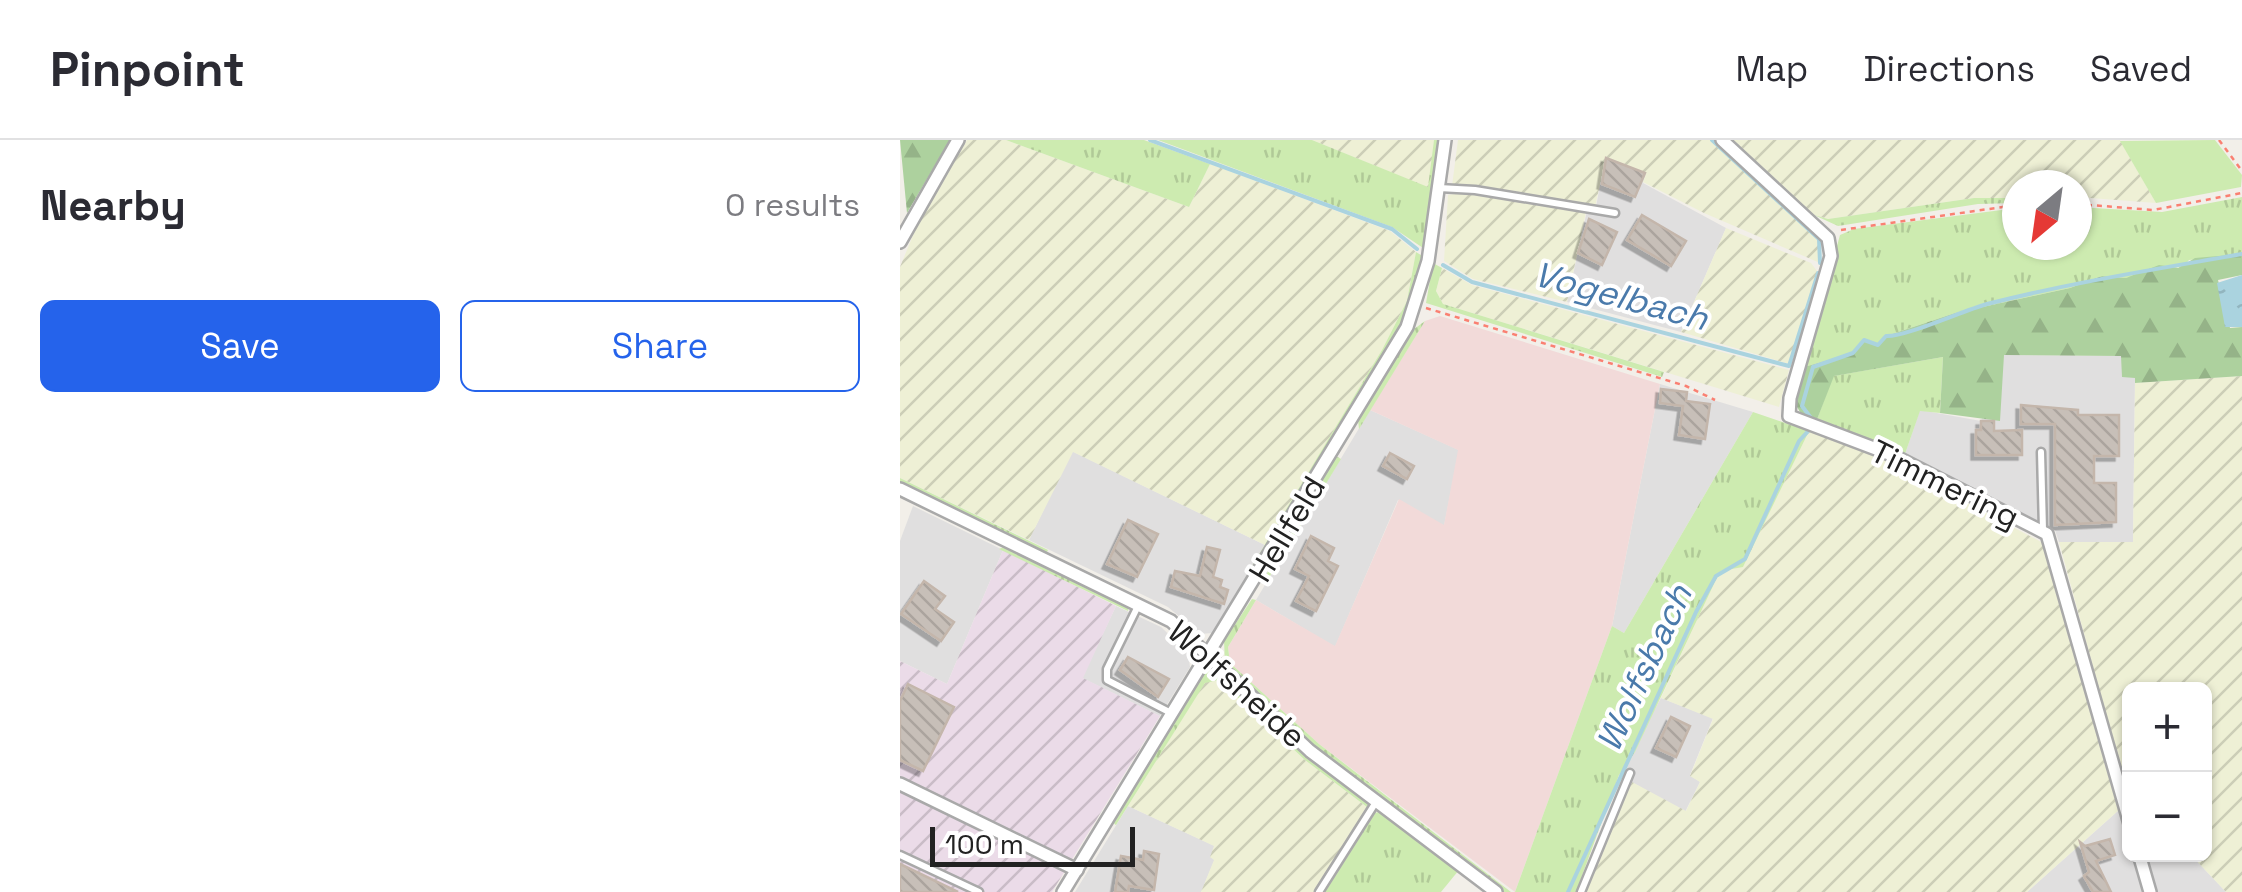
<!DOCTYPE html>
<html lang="en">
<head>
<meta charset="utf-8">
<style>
	:root { --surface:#fff; --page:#f7f7f7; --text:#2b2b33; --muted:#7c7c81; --line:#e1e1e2; --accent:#2563eb }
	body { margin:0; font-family:"Space Grotesk",sans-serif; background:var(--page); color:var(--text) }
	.controls { position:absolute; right:30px; bottom:30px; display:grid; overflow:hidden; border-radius:15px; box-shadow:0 2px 8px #0004 }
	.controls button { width:90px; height:90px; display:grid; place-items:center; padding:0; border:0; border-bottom:2px solid var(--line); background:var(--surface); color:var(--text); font:50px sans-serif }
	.compass { position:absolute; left:1102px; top:30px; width:90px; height:90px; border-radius:50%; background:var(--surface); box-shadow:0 2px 8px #0004; rotate:209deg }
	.scale { position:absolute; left:30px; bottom:25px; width:205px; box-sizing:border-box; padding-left:10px; border:5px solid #222; border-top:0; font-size:28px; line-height:35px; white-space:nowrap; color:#222; -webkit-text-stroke:8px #fff; paint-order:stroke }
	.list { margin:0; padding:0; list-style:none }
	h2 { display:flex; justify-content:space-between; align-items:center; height:130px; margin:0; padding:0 40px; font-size:42px }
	h2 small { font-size:32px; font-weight:400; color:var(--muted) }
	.actions { display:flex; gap:20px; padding:30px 40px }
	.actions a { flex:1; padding:22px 0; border:2px solid var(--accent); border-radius:15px; text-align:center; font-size:35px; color:var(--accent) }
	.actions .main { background:var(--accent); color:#fff }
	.map { position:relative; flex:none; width:1342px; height:752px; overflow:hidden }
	header { display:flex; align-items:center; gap:60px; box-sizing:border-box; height:140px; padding:0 50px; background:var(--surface); border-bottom:2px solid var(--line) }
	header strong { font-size:48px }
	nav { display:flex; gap:55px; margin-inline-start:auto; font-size:35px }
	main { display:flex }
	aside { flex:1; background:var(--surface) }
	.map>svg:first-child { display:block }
</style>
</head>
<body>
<header>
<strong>Pinpoint</strong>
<nav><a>Map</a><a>Directions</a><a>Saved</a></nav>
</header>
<main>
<aside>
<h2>Nearby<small>0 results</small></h2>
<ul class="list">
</ul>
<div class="actions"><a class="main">Save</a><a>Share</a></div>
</aside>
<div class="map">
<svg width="1342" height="752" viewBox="0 0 1342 752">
	<defs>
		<pattern id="industrial-furrows" width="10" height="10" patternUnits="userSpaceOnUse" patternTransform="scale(2.5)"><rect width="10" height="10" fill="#ebdbe8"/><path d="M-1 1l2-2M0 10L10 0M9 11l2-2" fill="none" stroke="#c9bcc7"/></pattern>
		<pattern id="farmland-furrows" width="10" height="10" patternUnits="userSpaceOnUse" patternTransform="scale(2.5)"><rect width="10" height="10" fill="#eef0d5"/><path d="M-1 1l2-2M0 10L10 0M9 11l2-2" fill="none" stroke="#ccceb7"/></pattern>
		<pattern id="grass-tufts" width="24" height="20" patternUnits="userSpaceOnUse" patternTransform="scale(2.5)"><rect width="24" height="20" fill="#cdebb0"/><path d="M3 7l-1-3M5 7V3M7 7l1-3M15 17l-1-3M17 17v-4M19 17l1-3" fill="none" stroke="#b0c997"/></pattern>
		<pattern id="forest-firs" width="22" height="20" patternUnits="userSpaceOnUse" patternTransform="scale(2.5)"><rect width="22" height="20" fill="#add19e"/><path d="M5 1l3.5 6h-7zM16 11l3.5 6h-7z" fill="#95b388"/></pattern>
		<pattern id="water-ripples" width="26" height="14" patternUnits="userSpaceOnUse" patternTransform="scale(2.5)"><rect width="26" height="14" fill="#aad3df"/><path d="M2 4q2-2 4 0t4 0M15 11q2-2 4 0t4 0" fill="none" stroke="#92b5bf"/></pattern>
		<pattern id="building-back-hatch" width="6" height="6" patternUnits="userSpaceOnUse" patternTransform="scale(2.5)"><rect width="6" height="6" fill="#c7bfb8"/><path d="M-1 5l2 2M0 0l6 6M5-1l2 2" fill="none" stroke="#aba49e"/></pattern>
		<filter id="shadow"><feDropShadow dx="-4.5" dy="4.5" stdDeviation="0" flood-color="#0004"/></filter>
	</defs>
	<rect width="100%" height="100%" fill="#f2efe9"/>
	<!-- residential -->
	<g fill="#e0dfdf">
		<path d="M705 17 747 33 743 43 826 88 781 192 667 162 688 66 696 67Z"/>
		<path d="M1104 215 1221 216 1235 238 1233 403 1159 402 1155 390 1005 314 1020 270 1081 281Z"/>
		<path d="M760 244 853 272 724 493 712 486Z"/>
		<path d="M470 270 559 310 544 386 498 360 435 507 356 460Z"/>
		<path d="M172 311 365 405 312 493 300 494 268 467 129 400Z"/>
		<path d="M13 366 103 410 47 544 0 521V401Z"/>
		<path d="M216 466 261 487 288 513 290 527 260 576 182 538Z"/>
		<path d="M761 558 813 578 790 635 800 642 785 672 719 635Z"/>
		<path d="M228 666 315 706V719L301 752H175Z"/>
		<path d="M1219 670 1243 752H1127Z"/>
		<path d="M1245 715H1291L1326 752H1257Z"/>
	</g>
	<!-- commercial -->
	<path fill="#f2dad9" d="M540 176 760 244 712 486 615 752 419 604 330 523 328 507 356 460 435 506 499 359 544 385 558 310 470 270 525 181Z"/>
	<!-- industrial -->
	<path fill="url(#industrial-furrows)" d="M103 410 216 466 183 538 260 576 152 752H0V521L47 544Z"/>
	<!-- farmland -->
	<g fill="url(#farmland-furrows)">
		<path d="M67 0H106L289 67 310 24 490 91 516 112 507 161 482 210 365 405 173 312 129 400 0 338V127L18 83Z"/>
		<path d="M412 0H534L529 48Z"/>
		<path d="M558 0H811L918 100 920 123 804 73 743 42 746 33 706 17 695 67 552 46Z"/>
		<path d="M833 0H1220L1256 63 1177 57V45H1117V58H1074L928 79 914 75Z"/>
		<path d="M561 53 686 72 667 162 573 139 544 121 548 55Z"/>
		<path d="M826 88 911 123 917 131 889 224 781 192Z"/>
		<path d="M542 128 572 145 889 230 879 267 543 164 536 151Z"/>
		<path d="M1342 236V752H1326L1291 715 1304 714V550H1230L1228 655 1159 402H1233L1235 243Z"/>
		<path d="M909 291 990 322 1145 404 1219 670 1127 752H685L732 642 786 671 800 642 790 636 813 579 761 558 820 430 843 426Z"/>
		<path d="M319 540 405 620 467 667 414 752H301L314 720 310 717 314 706 228 666 305 542Z"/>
	</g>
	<!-- grass -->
	<g fill="url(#grass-tufts)">
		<path d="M106 0H244L310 24 289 67Z"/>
		<path d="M258 0H412L528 47 534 0H540L526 110 492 87Z"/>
		<path d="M1342 57V114L1289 120 1284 126 1226 138 1202 136 1170 148 1055 173 986 196 978 205 961 202 953 213 904 227 940 95 954 89 1117 68V105H1177V67L1262 72Z"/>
		<path d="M1074 58H1117V63L1078 64 938 86 914 75 928 79Z"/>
		<path d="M516 112 524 117 508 173 355 433 349 431 482 210 507 161Z"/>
		<path d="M533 123 542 128 536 151 543 164 764 232 762 237 526 163Z"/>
		<path d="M525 181 459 289 458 280 510 192Z"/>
		<path d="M1043 217 1040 273 1020 271 1005 314 916 282 933 236Z"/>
		<path d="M853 272 909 291 843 427 820 431 735 612 719 635 676 752H615L712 486 724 493Z"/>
		<path d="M436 316 441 319 365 444 363 440Z"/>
		<path d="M0 338 148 410 146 414 0 345Z"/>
		<path d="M108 405 229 464 228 471 99 409Z"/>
		<path d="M352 459 356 460 328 507 330 523 419 604 611 752H603L415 607 325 523 324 501Z"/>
		<path d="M315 530 469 661 467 667 405 620 319 540 305 543 216 685 211 681 302 533Z"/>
		<path d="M482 671 559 730 541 752H425L475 673Z"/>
	</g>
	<!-- forest -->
	<g fill="url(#forest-firs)">
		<path d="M0 0H50L7 73Z"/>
		<path d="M1342 114V135L1318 140 1330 188 1342 187V236L1235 243V238L1222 237 1221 216 1104 215 1100 281 1040 273 1043 217 934 236 916 282 903 277 894 262 904 227 953 213 964 200 978 205 986 196 1055 173 1170 148 1202 136 1226 138 1259 125 1278 128 1295 118Z"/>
	</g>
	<!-- garden -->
	<path fill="#cdebb0" d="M1315 0 1342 35 1341 47 1256 63 1220 1Z"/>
	<!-- water -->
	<path fill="url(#water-ripples)" d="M1342 135V187H1325L1317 143Z"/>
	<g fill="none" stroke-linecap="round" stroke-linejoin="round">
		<!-- stream -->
		<g stroke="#aad3df" stroke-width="4">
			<path d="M250 0 492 89 517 109"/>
			<path d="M812 0 919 99 920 123"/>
			<path d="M543 125 572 142 889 226 918 133"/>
			<path d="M911 278 902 266 913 227 953 213 964 200 978 205 986 196C1005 197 1062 171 1087 164 1174 142 1257 129 1342 114"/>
			<path d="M668 752 796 472 816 436 845 419 899 301 911 288"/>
		</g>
	</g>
	<!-- building -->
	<g fill="url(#building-back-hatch)" stroke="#c4b6ab" stroke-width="2.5" filter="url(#shadow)">
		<path d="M706 18 745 33 735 57 702 44Z"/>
		<path d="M742 75 786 101 771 126 727 100Z"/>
		<path d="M689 79 717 92 702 125 678 113Z"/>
		<path d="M761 249 787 252 786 261 810 264 805 299 779 295 783 266 760 263Z"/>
		<path d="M1121 265 1178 270V275H1219V316H1194V343H1216V382L1155 385V284H1121Z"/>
		<path d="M1081 281H1094V291L1122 290V315H1076V290H1081Z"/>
		<path d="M490 313 514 326 507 339 483 326Z"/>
		<path d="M228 380 258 394 237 437 207 424Z"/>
		<path d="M411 396 434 408 428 421 438 426 416 471 396 461 409 436 395 429Z"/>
		<path d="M307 407 320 410 313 437 322 440 320 447 328 450 324 464 271 447 275 431 300 436Z"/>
		<path d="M24 441 45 456 35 469 54 482 41 501 1 474Z"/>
		<path d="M228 517 269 539 258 557 220 530Z"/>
		<path d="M8 544 54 567 23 631 0 620V561Z"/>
		<path d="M771 577 790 586 776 617 756 608Z"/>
		<path d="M1210 699 1215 715 1196 721 1211 752H1193L1184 736 1189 732 1180 702 1185 706Z"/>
		<path d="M244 711 259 714 254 750 229 746 228 752H215L221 716 243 720Z"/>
		<path d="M0 724 58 752H0Z"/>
	</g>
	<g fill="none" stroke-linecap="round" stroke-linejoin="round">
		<!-- lane casing -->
		<g stroke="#a9a9a9" stroke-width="11">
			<g id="lane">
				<path d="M539 48 575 50 715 73"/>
				<path d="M1141 312 1143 390"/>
				<path d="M238 466 207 529V540L271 573"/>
				<path d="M0 715 79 752"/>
				<path d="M419 752 476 662"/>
				<path d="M681 752 730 633"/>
			</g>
		</g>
		<!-- street casing -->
		<g stroke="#a9a9a9" stroke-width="16">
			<g id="street">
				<path d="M822 0 928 98 931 116 890 258 889 276 992 315 1147 394 1230 684"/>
				<path d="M0 102 58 0"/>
				<path d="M0 349 271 481 410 611 596 752"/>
				<path d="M0 644 177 730"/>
				<path d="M1239 714 1250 752"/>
				<path d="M163 752 507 187 528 121 545 0"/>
			</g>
		</g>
		<!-- path -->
		<g stroke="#fa8072" stroke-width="2.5" stroke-dasharray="5 5" stroke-linecap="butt">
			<path d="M1319 0 1342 31"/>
			<path d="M1177 64 1253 70 1342 53"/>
			<path d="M941 90 1117 65"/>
			<path d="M526 168 786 246 815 260"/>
		</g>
		<!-- lane -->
		<use href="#lane" stroke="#fff" stroke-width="6"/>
		<!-- street -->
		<use href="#street" stroke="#fff" stroke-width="11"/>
	</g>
	<g text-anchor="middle" stroke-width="8" stroke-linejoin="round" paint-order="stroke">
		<!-- street labels -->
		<g font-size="32" fill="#222" stroke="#fff">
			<text transform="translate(1045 344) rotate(26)" y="11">Timmering</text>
			<text transform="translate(387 389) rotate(-59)" y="11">Hellfeld</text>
			<text transform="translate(337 544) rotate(42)" y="11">Wolfsheide</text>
		</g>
		<!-- water labels -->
		<g font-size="35" font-style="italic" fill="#4a7aab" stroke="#fff">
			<text transform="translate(721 156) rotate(15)" y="12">Vogelbach</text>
			<text transform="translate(744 528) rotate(-65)" y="12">Wolfsbach</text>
		</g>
	</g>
</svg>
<div class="controls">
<button>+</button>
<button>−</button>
</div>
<svg class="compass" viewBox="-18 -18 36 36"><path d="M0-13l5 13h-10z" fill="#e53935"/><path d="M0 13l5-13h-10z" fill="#7c7c81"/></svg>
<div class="scale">100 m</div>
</div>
</main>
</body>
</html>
